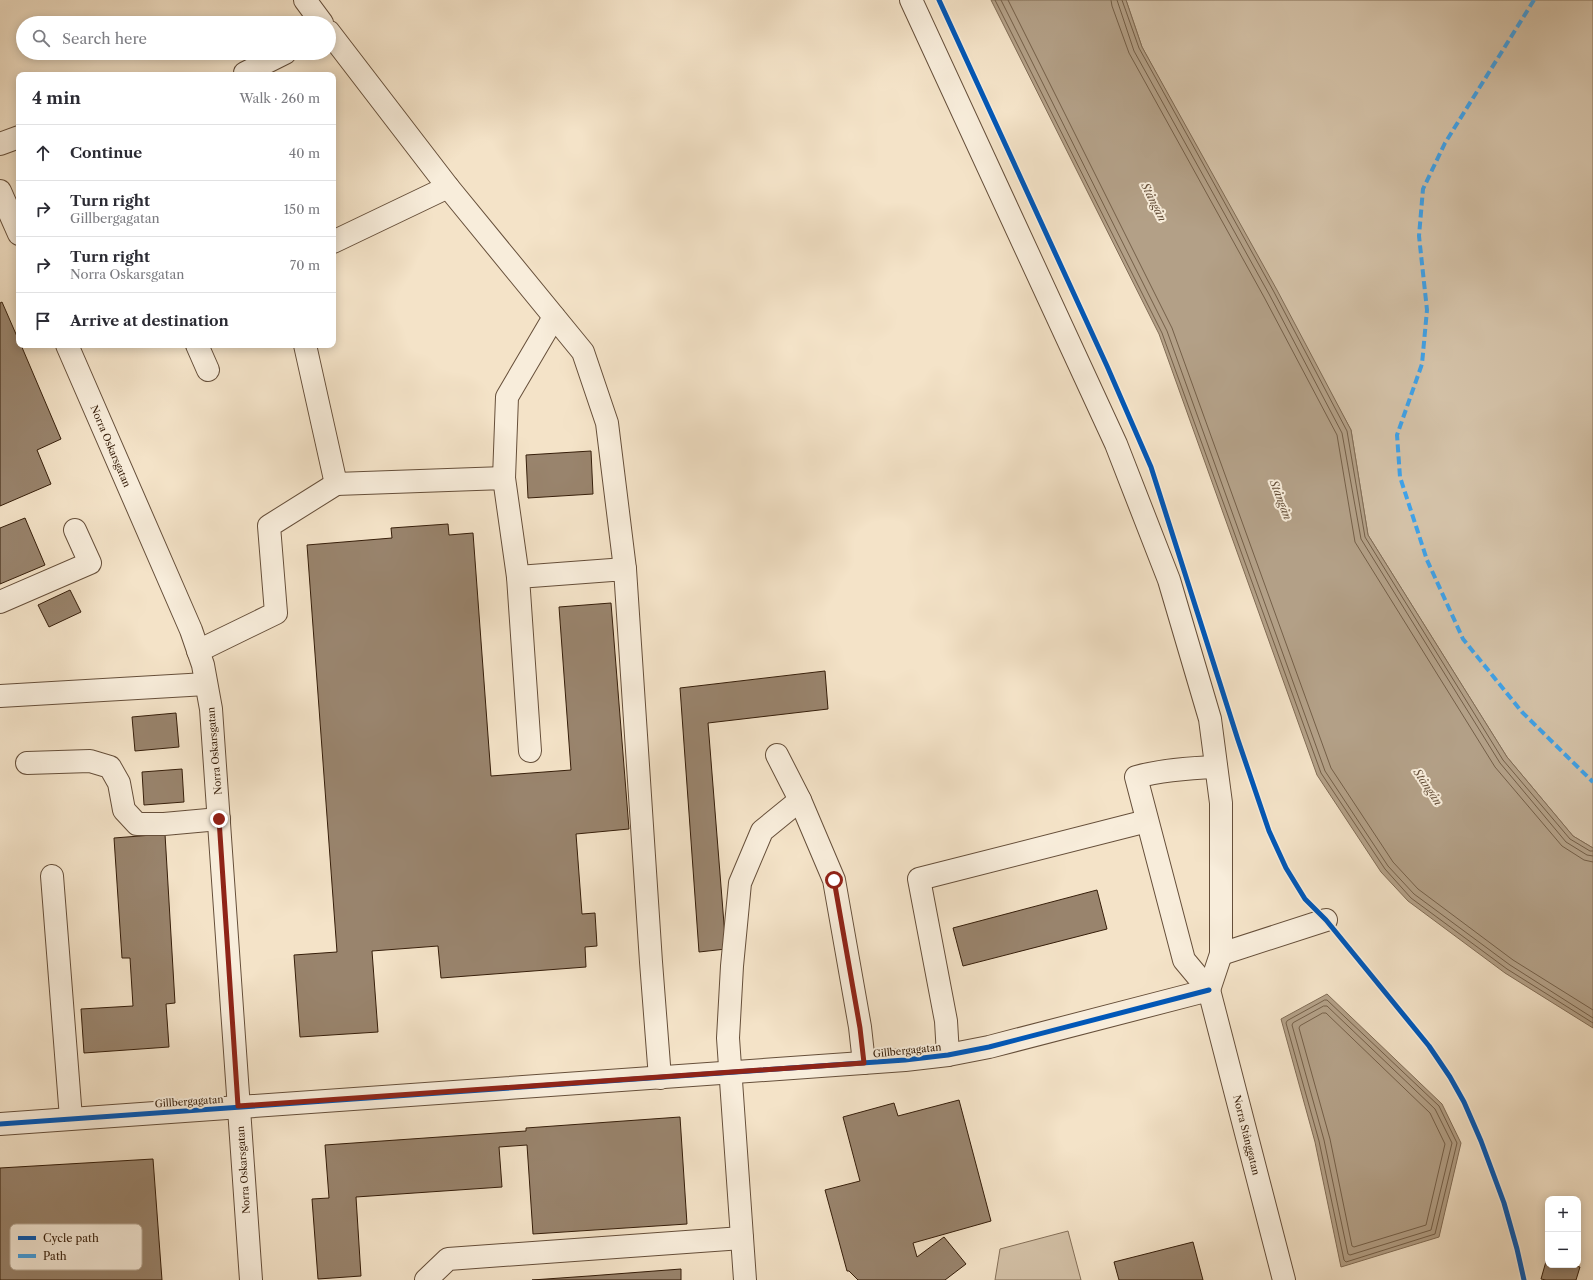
<!DOCTYPE html>
<html lang="en">
<head>
<meta charset="utf-8">
<style>
	:root { --surface:#fff; --page:#f2f2f3; --text:#2b2b33; --muted:#7c7c81; --line:#e1e1e2 }
	body { margin:0; font-family:"Libre Caslon Text",serif; background:var(--page); color:var(--text) }
	.controls { position:absolute; right:12px; bottom:12px; display:grid; overflow:hidden; border-radius:8px; box-shadow:0 2px 10px #0003 }
	.controls button { width:36px; height:36px; display:grid; place-items:center; padding:0; border:0; border-bottom:1px solid var(--line); background:var(--surface); color:var(--text); font:20px sans-serif }
	.stop { position:absolute; width:12px; height:12px; margin:-9px; border:3px solid #8f2418; border-radius:50%; background:#fff }
	.stop.end { background:#8f2418; border-color:#fff; box-shadow:0 1px 4px #0008 }
	.list { margin:0; padding:0; list-style:none }
	h2 { display:flex; justify-content:space-between; align-items:center; height:52px; margin:0; padding:0 16px; font-size:17px }
	h2 small { font-size:13px; font-weight:400; color:var(--muted) }
	.list li { display:grid; grid-template-columns:26px 1fr auto; gap:12px; align-items:center; box-sizing:border-box; height:56px; padding:0 16px; border-top:1px solid var(--line) }
	.list b { display:block; font-size:15px; white-space:nowrap }
	.list p { margin:0; font-size:13px; white-space:nowrap; color:var(--muted) }
	.list em { font-size:13px; font-style:normal; color:var(--muted) }
	.icon { flex:none; width:22px; height:22px; fill:none; stroke:currentColor; stroke-width:2; stroke-linecap:round; stroke-linejoin:round }
	.map { position:relative; flex:none; width:1593px; height:1280px; overflow:hidden }
	.search { position:absolute; background:var(--surface); box-shadow:0 2px 10px #0003; left:16px; top:16px; width:320px; height:44px; display:flex; align-items:center; gap:10px; box-sizing:border-box; padding:0 14px; border-radius:22px; color:var(--muted); font-size:15px }
	.panel { position:absolute; background:var(--surface); box-shadow:0 2px 10px #0003; left:16px; top:72px; width:320px; height:276px; border-radius:8px }
	.map>svg:first-child { display:block }
</style>
</head>
<body>
<div class="map">
<svg width="1593" height="1280" viewBox="0 0 1593 1280">
	<rect width="100%" height="100%" fill="#f4e3c8"/>
	<filter id="stains"><feTurbulence type="fractalNoise" baseFrequency=".005" numOctaves="4"/><feColorMatrix values="0 0 0 0 .2 0 0 0 0 .09 0 0 0 0 .02 0 0 0 .5 -.17"/></filter>
	<radialGradient id="worn" r=".72"><stop offset=".6" stop-color="#630" stop-opacity="0"/><stop offset="1" stop-color="#630" stop-opacity=".3"/></radialGradient>
	<!-- green -->
	<g fill="#d4c2a8" stroke="#857059">
		<path d="M1126 0H1593V848L1573 836 1507 757 1368 535 1351 430 1142 47Z"/>
		<path d="M1068 1231 1081 1280H995L1000 1249Z"/>
	</g>
	<!-- water -->
	<g fill="#b3a087" stroke="#816c55">
		<path d="M991 0H1126L1142 47 1277 290 1351 430 1368 535 1507 757 1573 836 1593 848V1028L1505 973 1408 901 1381 872 1317 775 1159 334Z"/>
		<path d="M1327 994 1442 1104 1461 1143 1439 1237 1341 1267 1315 1142 1281 1019Z"/>
	</g>
	<g fill="none" stroke-linecap="round" stroke-linejoin="round">
		<!-- shore -->
		<g stroke="#745f48" stroke-width="1">
			<path d="M995 0 1162 333 1321 773 1385 869 1411 898 1507 969 1593 1023"/>
			<path d="M1001 0 1167 331 1325 771 1388 866 1414 894 1510 965 1593 1018"/>
			<path d="M1008 0 1172 328 1331 768 1393 862 1418 889 1513 960 1593 1010"/>
			<path d="M1111 0 1112 6 1129 53 1264 297 1337 435 1355 542 1495 767 1562 846 1584 860 1593 862"/>
			<path d="M1117 0 1134 51 1269 294 1342 433 1361 539 1500 763 1566 842 1587 855 1593 856"/>
			<path d="M1122 0 1139 48 1274 292 1347 431 1365 537 1503 760 1570 839 1590 851H1593"/>
			<path d="M1325 1000H1327L1439 1106 1457 1143 1435 1234 1346 1262 1344 1260 1319 1141 1286 1023 1287 1021Z"/>
			<path d="M1324 1006H1327L1435 1109 1452 1143 1431 1230 1350 1255 1348 1254 1324 1140 1292 1025 1293 1023Z"/>
			<path d="M1323 1013H1326L1430 1113 1445 1144 1426 1225 1354 1247 1352 1246 1330 1139 1299 1028 1300 1026Z"/>
		</g>
	</g>
	<!-- building -->
	<g fill="#99846d" stroke="#361e0a">
		<path d="M2 302 19 341V345H21L61 439 37 450 51 484 0 506V303Z"/>
		<path d="M591 451 593 494 528 498 526 455Z"/>
		<path d="M25 518 45 565 0 584V528Z"/>
		<path d="M448 524 449 535 473 533 491 776 571 770 559 607 611 603 629 829 576 834 582 914 595 913 597 946 585 947 586 967 441 978 438 946 372 951 378 1032 300 1037 294 955 337 952 307 545 392 538 391 528Z"/>
		<path d="M70 590 81 612 49 627 38 605Z"/>
		<path d="M825 671 828 709 708 723 726 949 699 952 680 688Z"/>
		<path d="M176 713 179 747 135 751 132 717Z"/>
		<path d="M182 769 184 802 144 805 142 772Z"/>
		<path d="M165 834 175 1003 166 1004 169 1047 84 1053 81 1009 133 1006 130 958H122L114 838Z"/>
		<path d="M1097 890 1107 929 963 966 953 928Z"/>
		<path d="M959 1100 991 1221 913 1243 917 1257 944 1237 966 1264 945 1280H858L849 1271H847L825 1190 860 1181 843 1117 894 1103 898 1116Z"/>
		<path d="M680 1117 687 1224 533 1234 527 1145 499 1147 502 1187 356 1197 361 1276 318 1279 312 1199 329 1198 325 1145 526 1131V1128Z"/>
		<path d="M153 1159 162 1280H0V1168Z"/>
		<path d="M1193 1242 1203 1280H1119L1114 1262Z"/>
		<path d="M1547 1258 1548 1265H1572L1580 1267 1576 1280H1546L1541 1279Z"/>
		<path d="M681 1269V1280H532L589 1276Z"/>
	</g>
	<g fill="none" stroke-linecap="round" stroke-linejoin="round">
		<!-- minor casing -->
		<g stroke="#664f3a" stroke-width="24">
			<g id="minor">
				<path d="M305 0 322 23"/>
				<path d="M911 0 1116 444 1169 580 1210 719 1221 803V954L1209 990"/>
				<path d="M329 32 448 187 583 352 607 423 625 569"/>
				<path d="M245 75V73L285 53"/>
				<path d="M0 144 19 137"/>
				<path d="M0 191 19 234"/>
				<path d="M333 242 448 187"/>
				<path d="M67 345 191 630 203 665 211 709 251 1280"/>
				<path d="M197 345 208 370"/>
				<path d="M305 345 336 484 504 478 518 577"/>
				<path d="M504 478 507 397 554 317"/>
				<path d="M0 602 90 563 75 530"/>
				<path d="M198 651 276 613 269 526 336 484"/>
				<path d="M0 696 206 684"/>
				<path d="M530 751 518 577 625 569 651 962 660 1078"/>
				<path d="M777 755 800 800 834 880 860 1027 864 1063"/>
				<path d="M27 763 90 761 110 767 119 783 124 810 137 824H164L219 819"/>
				<path d="M1216 767C1188 768 1162 770 1136 777L1184 960 1209 990 1284 1280"/>
				<path d="M52 876 71 1118"/>
				<path d="M1221 954 1326 920"/>
				<path d="M948 1055 946 1021 919 879 1147 821"/>
				<path d="M0 1124 905 1060 948 1055 989 1047 1209 990"/>
				<path d="M426 1280 448 1259 742 1238"/>
				<path d="M745 1280 728 1038 732 966 740 883 762 831 800 800"/>
			</g>
		</g>
		<!-- minor -->
		<use href="#minor" stroke="#f8eddb" stroke-width="22"/>
		<!-- quiet -->
		<path stroke="#3fa2e9" stroke-width="4" stroke-dasharray="8 4" stroke-linecap="butt" d="M1534 0 1445 143 1423 189 1419 236 1427 310 1422 364 1397 435 1400 477 1427 560 1463 639 1522 712 1593 782"/>
		<!-- cycleway casing -->
		<g stroke="#f8eddb" stroke-width="8">
			<g id="cycleway">
				<path d="M939 0 1107 366 1151 467 1238 740 1269 831 1286 868 1305 899 1326 920 1429 1046 1450 1077 1464 1102 1481 1141 1504 1203 1517 1249 1524 1280"/>
				<path d="M0 1124 905 1060 948 1055 989 1047 1209 990"/>
			</g>
		</g>
		<!-- cycleway -->
		<use href="#cycleway" stroke="#0057b8" stroke-width="5"/>
	</g>
	<g fill="none" stroke-linecap="round" stroke-linejoin="round">
		<!-- route -->
		<path stroke="#8f2418" stroke-width="5" d="M219 819 238 1106 864 1063 860 1028 834 880"/>
	</g>
	<g text-anchor="middle" stroke-width="4" stroke-linejoin="round" paint-order="stroke">
		<!-- street labels -->
		<g font-size="10" fill="#361e0a" stroke="#f8eddb">
			<text transform="translate(111 446) rotate(67)" y="4">Norra Oskarsgatan</text>
			<text transform="translate(214 751) rotate(-95)" y="4">Norra Oskarsgatan</text>
			<text transform="translate(907 1050) rotate(-6)" y="4">Gillbergagatan</text>
			<text transform="translate(189 1101) rotate(-4)" y="4">Gillbergagatan</text>
			<text transform="translate(1247 1135) rotate(76)" y="4">Norra Stånggatan</text>
			<text transform="translate(243 1170) rotate(-94)" y="4">Norra Oskarsgatan</text>
		</g>
		<!-- water labels -->
		<g font-size="11" font-style="italic" fill="#624c36" stroke="#f8eddb">
			<text transform="translate(1154 202) rotate(63)" y="4">Stångån</text>
			<text transform="translate(1281 500) rotate(69)" y="4">Stångån</text>
			<text transform="translate(1428 787) rotate(56)" y="4">Stångån</text>
		</g>
	</g>
	<!-- legend -->
	<rect x="10" y="1224" width="132" height="46" rx="6" fill="#f8eddb" stroke="#beaf9c" stroke-width="1"/>
	<rect x="18" y="1236" width="18" height="4" fill="#0057b8"/>
	<rect x="18" y="1254" width="18" height="4" fill="#3fa2e9"/>
	<g font-size="11" fill="#361e0a">
		<text x="43" y="1242">Cycle path</text>
		<text x="43" y="1260">Path</text>
	</g>
	<rect width="100%" height="100%" filter="url(#stains)"/>
	<rect width="100%" height="100%" fill="url(#worn)"/>
</svg>
<div class="controls">
<button>+</button>
<button>−</button>
</div>
<div class="stop" style="left:834px;top:880px"></div>
<div class="stop end" style="left:219px;top:819px"></div>
<div class="search"><svg class="icon" aria-label="search" viewBox="0 0 24 24"><circle cx="10" cy="10" r="6"/><path d="M15 15l6 6"/></svg>Search here</div>
<section class="panel">
<h2>4 min<small>Walk · 260 m</small></h2>
<ul class="list">
<li><svg class="icon" aria-label="ahead" viewBox="0 0 24 24"><path d="M12 20V5M6 11l6-6 6 6"/></svg><div><b>Continue</b></div><em>40 m</em></li>
<li><svg class="icon" aria-label="right" viewBox="0 0 24 24"><path d="M7 20v-9h11M14 6l5 5-5 5"/></svg><div><b>Turn right</b><p>Gillbergagatan</p></div><em>150 m</em></li>
<li><svg class="icon" aria-label="right" viewBox="0 0 24 24"><path d="M7 20v-9h11M14 6l5 5-5 5"/></svg><div><b>Turn right</b><p>Norra Oskarsgatan</p></div><em>70 m</em></li>
<li><svg class="icon" aria-label="arrive" viewBox="0 0 24 24"><path d="M6 21V4h12l-3 4 3 4H6"/></svg><div><b>Arrive at destination</b></div></li>
</ul>
</section>
</div>
</body>
</html>
